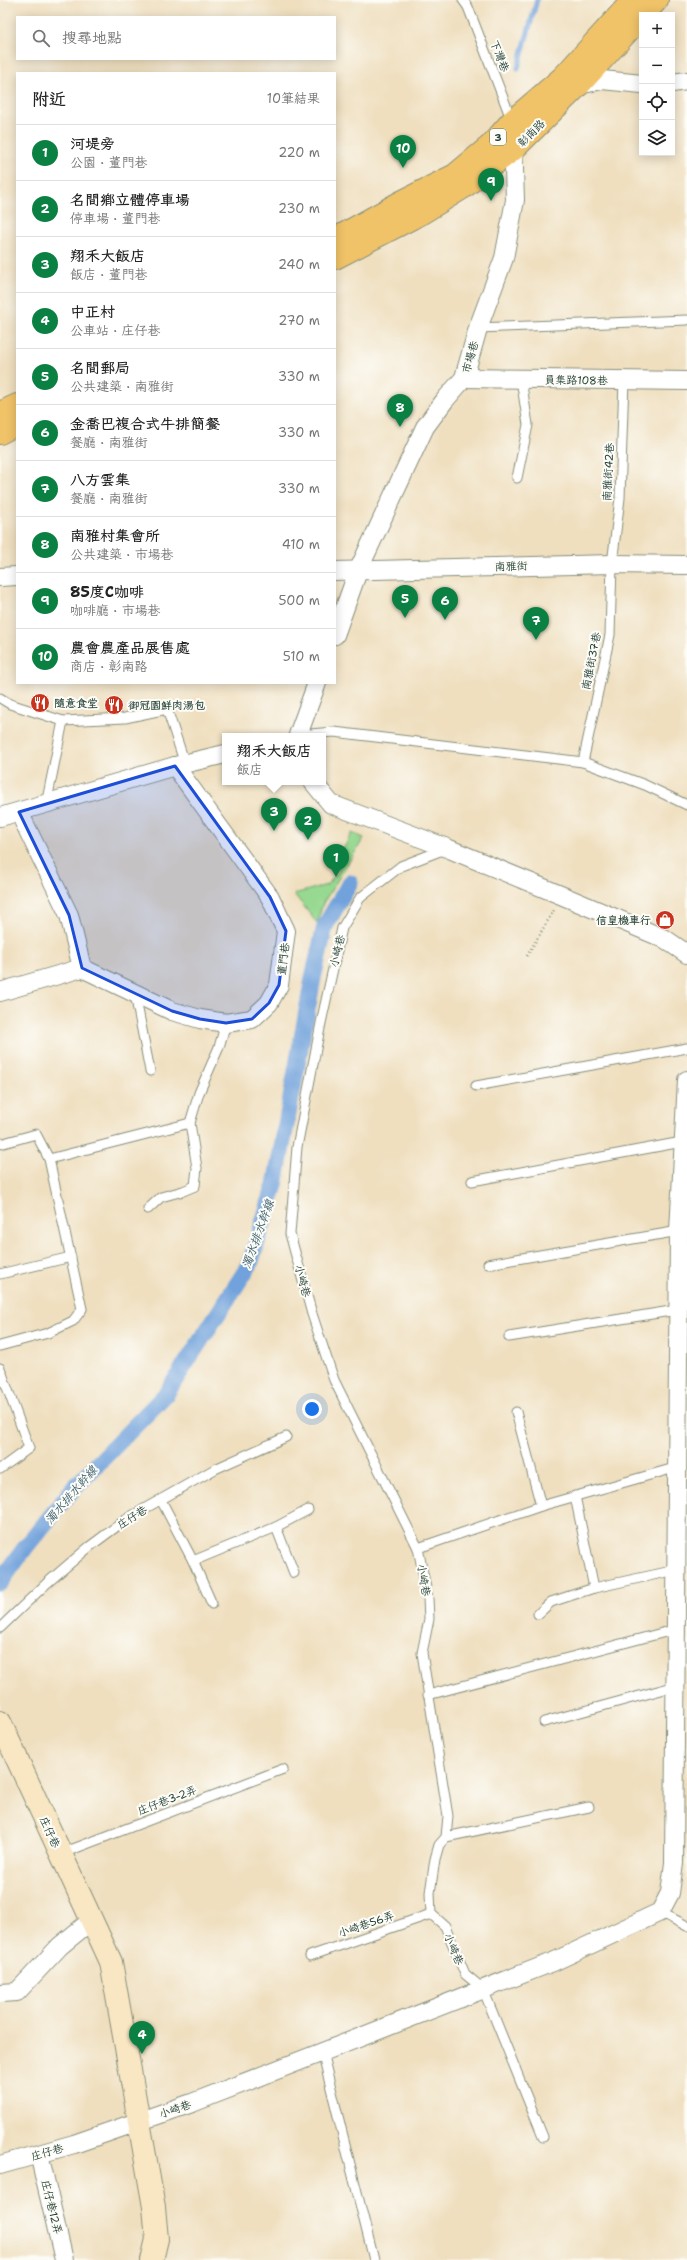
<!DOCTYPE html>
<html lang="zh-TW">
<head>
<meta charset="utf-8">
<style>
	:root { --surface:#fff; --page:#f2f2f2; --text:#222; --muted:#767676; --line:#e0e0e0; --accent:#0b8043 }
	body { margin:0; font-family:"Shantell Sans","LXGW WenKai TC",sans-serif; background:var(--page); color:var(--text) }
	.controls { position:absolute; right:12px; top:12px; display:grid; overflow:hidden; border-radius:0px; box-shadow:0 2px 10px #0003 }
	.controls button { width:36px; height:36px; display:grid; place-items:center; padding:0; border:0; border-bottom:1px solid var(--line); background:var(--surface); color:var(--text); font:20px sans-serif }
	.you { position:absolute; left:312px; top:1409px; width:14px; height:14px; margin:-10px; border:3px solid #fff; border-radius:50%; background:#1a73e8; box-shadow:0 0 0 6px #1a73e833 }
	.badge { display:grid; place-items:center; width:26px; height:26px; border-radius:50%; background:var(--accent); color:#fff; font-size:13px; font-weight:700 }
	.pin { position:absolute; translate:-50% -33px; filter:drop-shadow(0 1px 2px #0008) }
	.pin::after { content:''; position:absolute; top:21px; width:14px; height:12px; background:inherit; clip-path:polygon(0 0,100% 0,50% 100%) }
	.popup { position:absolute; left:222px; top:733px; width:104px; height:52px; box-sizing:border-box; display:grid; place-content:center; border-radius:0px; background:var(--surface); filter:drop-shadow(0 1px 3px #0005); font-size:13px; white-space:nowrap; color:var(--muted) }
	.popup b { font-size:15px; color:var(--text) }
	.popup::after { content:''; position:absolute; left:50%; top:100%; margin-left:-8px; border:8px solid transparent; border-top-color:var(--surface) }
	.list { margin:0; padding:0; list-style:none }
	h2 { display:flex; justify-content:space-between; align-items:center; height:52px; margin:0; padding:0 16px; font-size:17px }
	h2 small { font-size:13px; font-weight:400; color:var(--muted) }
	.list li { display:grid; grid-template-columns:26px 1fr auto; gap:12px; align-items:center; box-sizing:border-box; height:56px; padding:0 16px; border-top:1px solid var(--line) }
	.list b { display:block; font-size:15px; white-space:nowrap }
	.list p { margin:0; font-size:13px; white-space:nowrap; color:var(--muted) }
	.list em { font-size:13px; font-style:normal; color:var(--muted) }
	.icon { flex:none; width:22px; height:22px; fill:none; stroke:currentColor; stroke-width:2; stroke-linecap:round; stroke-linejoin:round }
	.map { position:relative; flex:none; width:687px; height:2260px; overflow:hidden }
	.search { position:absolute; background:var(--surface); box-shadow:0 2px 10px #0003; left:16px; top:16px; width:320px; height:44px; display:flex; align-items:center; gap:10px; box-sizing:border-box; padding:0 14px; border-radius:0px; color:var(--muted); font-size:15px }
	.panel { position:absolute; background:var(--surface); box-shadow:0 2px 10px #0003; left:16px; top:72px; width:320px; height:612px; border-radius:0px }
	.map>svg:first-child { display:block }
</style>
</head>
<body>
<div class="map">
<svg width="687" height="2260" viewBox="0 0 687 2260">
	<rect width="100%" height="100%" fill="#fdfcf7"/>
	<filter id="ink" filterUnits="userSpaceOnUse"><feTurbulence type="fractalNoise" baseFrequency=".025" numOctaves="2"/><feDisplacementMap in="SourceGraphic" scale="8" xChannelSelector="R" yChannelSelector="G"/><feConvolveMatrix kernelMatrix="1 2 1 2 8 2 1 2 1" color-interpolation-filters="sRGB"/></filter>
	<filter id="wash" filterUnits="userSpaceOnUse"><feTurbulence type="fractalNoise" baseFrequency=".012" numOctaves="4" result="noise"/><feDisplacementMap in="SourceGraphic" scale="16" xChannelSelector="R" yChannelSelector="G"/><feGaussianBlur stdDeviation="0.9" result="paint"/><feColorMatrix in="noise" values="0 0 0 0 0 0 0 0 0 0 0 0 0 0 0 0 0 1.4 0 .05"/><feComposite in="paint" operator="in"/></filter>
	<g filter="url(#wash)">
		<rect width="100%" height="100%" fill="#efdfbf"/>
		<!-- green -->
		<path fill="#97d991" stroke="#5b8b62" d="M352 833 364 838 323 903 317 923 294 894 327 885 339 871 338 858Z"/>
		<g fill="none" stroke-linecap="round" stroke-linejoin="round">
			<!-- stream -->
			<path stroke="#71a2db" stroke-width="5" d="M518 68 537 0"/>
			<!-- canal -->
			<path stroke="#71a2db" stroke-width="17" d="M0 1583 25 1548 73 1489 166 1394 250 1264 275 1185 313 978 325 926 350 883"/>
		</g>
	</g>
	<g filter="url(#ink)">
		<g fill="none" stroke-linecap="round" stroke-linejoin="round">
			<!-- lane casing -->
			<g stroke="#878e7a" stroke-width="11">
				<g id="lane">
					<path d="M463 0 468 7 512 121"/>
					<path d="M478 328 687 320"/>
					<path d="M517 478 528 425 521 379"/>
					<path d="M0 698 10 704 63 721 125 718 167 709 185 764"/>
					<path d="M298 735 334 732 583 762 645 785 687 805"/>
					<path d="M583 762 610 635 612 564 620 498 624 380"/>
					<path d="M46 805 63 721"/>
					<path d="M445 849 401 866 360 898 342 928 321 1023 297 1147 290 1234 312 1314 334 1380 418 1548 428 1598 429 1619 422 1653 448 1816 446 1837 439 1845 435 1859 430 1893 431 1914 445 1926 465 1974 483 1989 543 2137"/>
					<path d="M135 994 150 1071"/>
					<path d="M476 1086 687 1048"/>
					<path d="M0 1144 36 1134 49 1159 82 1309 73 1321 48 1333 0 1346"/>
					<path d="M49 1159 190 1123"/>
					<path d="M472 1181 682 1142"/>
					<path d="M148 1209 161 1197 183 1191 195 1186 197 1168 190 1123 199 1093 219 1047 226 1023"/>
					<path d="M488 1264 679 1231"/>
					<path d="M0 1274 71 1257"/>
					<path d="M509 1337 677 1310"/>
					<path d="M0 1368 29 1448 0 1469"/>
					<path d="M516 1412 541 1506"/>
					<path d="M575 1496 594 1588 676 1570"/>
					<path d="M161 1500 193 1561 212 1604"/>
					<path d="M276 1527 294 1573"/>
					<path d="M418 1548 541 1506 678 1467"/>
					<path d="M193 1561 276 1527 308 1510"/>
					<path d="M538 1614 551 1602 594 1588"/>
					<path d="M0 1628 47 1583 89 1547 128 1518 215 1469 286 1437"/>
					<path d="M428 1695 677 1629"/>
					<path d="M544 1722 676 1686"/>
					<path d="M446 1837 589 1807"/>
					<path d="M60 1854 283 1769"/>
					<path d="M660 1912 687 1926"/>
					<path d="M310 1956 431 1914"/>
					<path d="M322 2052 374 2260"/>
				</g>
			</g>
			<!-- street casing -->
			<g stroke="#878e7a" stroke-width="20">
				<g id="street">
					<path d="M574 82 579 85 602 80 642 84"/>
					<path d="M672 83 687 81"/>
					<path d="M464 378 687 381"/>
					<path d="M335 571 612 564 687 565"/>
					<path d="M0 577 17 576"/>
					<path d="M335 635 358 571 425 427 445 400 464 378 478 328 504 258 515 200 513 138"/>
					<path d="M298 735 317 683"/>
					<path d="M313 782 331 804 447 848 563 896 665 939 687 954"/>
					<path d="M19 812 69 915 82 968"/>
					<path d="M0 817 175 766 225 754"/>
					<path d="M0 992 82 968 172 1011 200 1019 226 1023 252 1019 269 1003 279 985 286 931 270 897 175 766"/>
					<path d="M0 1993 17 1992 60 1946 93 1919"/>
					<path d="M39 2154 64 2260"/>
					<path d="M0 2165 74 2144 192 2103 553 1962 660 1912 670 1893 674 1863 679 1231 687 1080"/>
				</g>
			</g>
			<!-- secondary casing -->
			<g stroke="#878e7a" stroke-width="24">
				<path id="secondary" d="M0 1722 111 1962 154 2207 157 2239 152 2260"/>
			</g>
			<!-- primary casing -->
			<g stroke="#878e7a" stroke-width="24">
				<g id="primary">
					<path d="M643 15 657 0"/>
					<path d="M335 239 401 202 455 175 491 145 512 121 564 76 633 0"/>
					<path d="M335 258 420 214 464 187 514 149 579 85 642 16"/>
					<path d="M0 413 17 405"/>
					<path d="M0 433 17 424"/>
				</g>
			</g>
			<!-- path -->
			<path stroke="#878e7a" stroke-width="2.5" stroke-dasharray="1 3" stroke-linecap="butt" d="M527 956 554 910"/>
			<!-- lane -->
			<use href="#lane" stroke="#fff" stroke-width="9"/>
			<!-- street -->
			<use href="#street" stroke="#fff" stroke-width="18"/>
			<!-- secondary -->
			<use href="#secondary" stroke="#f9e7c3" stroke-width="22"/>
			<!-- primary -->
			<use href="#primary" stroke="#f0c369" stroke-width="22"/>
		</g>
	</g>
	<!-- marked area -->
	<path fill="#1d4ed8" fill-opacity="0.2" stroke="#1d4ed8" stroke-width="3" stroke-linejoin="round" d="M175 766 270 897 286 931 279 985 269 1003 252 1019 226 1023 200 1019 172 1011 82 968 69 915 19 812Z"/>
	<!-- icons -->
	<defs>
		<g id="restaurant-disc" transform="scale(1)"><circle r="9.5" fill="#c8321e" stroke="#fdfcf7"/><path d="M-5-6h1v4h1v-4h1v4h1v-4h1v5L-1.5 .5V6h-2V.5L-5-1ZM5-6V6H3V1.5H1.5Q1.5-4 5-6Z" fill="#fff"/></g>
		<g id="shop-disc" transform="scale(1)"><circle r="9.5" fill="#c8321e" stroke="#fdfcf7"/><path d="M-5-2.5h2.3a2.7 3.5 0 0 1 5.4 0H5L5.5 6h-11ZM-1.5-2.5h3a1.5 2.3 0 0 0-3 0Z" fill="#fff"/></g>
	</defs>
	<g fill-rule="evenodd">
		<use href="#restaurant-disc" x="40" y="703"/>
		<use href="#restaurant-disc" x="114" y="705"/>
		<use href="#shop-disc" x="665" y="920"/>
	</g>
	<g text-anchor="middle" stroke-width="4" stroke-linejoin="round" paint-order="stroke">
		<!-- shield labels -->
		<rect fill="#fdfcf7" stroke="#62766e" stroke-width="1" x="490" y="129" width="16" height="16" rx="3"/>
		<g font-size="10" font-weight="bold" fill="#1f3d34">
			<text x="498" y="141">3</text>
		</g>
		<!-- street labels -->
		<g font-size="11" fill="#1f3d34" stroke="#fdfcf7">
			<text transform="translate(500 56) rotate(69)" y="4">下灣巷</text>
			<text transform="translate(531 133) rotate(-45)" y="4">彰南路</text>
			<text transform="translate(470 357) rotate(-74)" y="4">市場巷</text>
			<text transform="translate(576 380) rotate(1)" y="4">員集路108巷</text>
			<text transform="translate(608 472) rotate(-87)" y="4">南雅街42巷</text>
			<text transform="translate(511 566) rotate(-2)" y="4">南雅街</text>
			<text transform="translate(591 661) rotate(-79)" y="4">南雅街37巷</text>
			<text transform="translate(337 951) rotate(-77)" y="4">小崎巷</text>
			<text transform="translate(283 959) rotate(-83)" y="4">董門巷</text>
			<text transform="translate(303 1281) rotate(75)" y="4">小崎巷</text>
			<text transform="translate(132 1517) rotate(-32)" y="4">庄仔巷</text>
			<text transform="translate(424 1580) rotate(80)" y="4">小崎巷</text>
			<text transform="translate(167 1800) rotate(-21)" y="4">庄仔巷3-2弄</text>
			<text transform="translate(50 1832) rotate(65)" y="4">庄仔巷</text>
			<text transform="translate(366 1924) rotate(-19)" y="4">小崎巷56弄</text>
			<text transform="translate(454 1949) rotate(67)" y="4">小崎巷</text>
			<text transform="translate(175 2109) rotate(-19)" y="4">小崎巷</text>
			<text transform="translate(47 2152) rotate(-16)" y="4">庄仔巷</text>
			<text transform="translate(52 2207) rotate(76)" y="4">庄仔巷12弄</text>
		</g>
		<!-- poi labels -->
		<g font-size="11" font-weight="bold" fill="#1f3d34" stroke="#fdfcf7" text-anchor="start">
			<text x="54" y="707">隨意食堂</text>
			<text x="128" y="709">御冠園鮮肉湯包</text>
			<text x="651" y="924" text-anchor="end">信皇機車行</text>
		</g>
		<!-- water labels -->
		<g font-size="12" font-style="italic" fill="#3c606e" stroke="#fdfcf7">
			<text transform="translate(258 1234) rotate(-70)" y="4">濁水排水幹線</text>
			<text transform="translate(71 1495) rotate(-49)" y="4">濁水排水幹線</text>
		</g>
	</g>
</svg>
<div class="controls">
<button>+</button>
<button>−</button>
<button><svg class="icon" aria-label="locate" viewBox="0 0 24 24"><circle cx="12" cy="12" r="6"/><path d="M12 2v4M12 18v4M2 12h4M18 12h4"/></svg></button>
<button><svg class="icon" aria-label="layers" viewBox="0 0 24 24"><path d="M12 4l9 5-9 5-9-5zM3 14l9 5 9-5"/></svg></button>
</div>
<div class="you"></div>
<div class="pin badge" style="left:336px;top:877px">1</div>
<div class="pin badge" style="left:308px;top:840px">2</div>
<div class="pin badge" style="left:274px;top:831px">3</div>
<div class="popup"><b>翔禾大飯店</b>飯店</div>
<div class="pin badge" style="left:142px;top:2054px">4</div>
<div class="pin badge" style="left:405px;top:618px">5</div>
<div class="pin badge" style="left:445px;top:620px">6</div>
<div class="pin badge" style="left:536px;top:640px">7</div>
<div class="pin badge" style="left:400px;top:427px">8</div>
<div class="pin badge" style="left:491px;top:201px">9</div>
<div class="pin badge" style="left:403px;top:168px">10</div>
<div class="search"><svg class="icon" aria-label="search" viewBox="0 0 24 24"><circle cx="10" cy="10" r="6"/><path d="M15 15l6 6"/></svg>搜尋地點</div>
<section class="panel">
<h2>附近<small>10筆結果</small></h2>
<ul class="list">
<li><span class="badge">1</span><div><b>河堤旁</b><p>公園 · 董門巷</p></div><em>220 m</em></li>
<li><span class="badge">2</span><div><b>名間鄉立體停車場</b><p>停車場 · 董門巷</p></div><em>230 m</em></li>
<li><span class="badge">3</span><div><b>翔禾大飯店</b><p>飯店 · 董門巷</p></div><em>240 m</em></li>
<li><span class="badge">4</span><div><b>中正村</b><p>公車站 · 庄仔巷</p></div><em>270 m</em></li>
<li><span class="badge">5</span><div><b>名間郵局</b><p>公共建築 · 南雅街</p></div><em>330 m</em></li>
<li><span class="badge">6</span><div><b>金喬巴複合式牛排簡餐</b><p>餐廳 · 南雅街</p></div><em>330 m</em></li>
<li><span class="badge">7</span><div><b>八方雲集</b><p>餐廳 · 南雅街</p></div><em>330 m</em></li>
<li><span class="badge">8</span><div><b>南雅村集會所</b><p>公共建築 · 市場巷</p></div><em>410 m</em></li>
<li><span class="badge">9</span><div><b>85度C咖啡</b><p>咖啡廳 · 市場巷</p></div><em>500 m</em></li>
<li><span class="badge">10</span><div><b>農會農產品展售處</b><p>商店 · 彰南路</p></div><em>510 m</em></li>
</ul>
</section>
</div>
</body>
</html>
